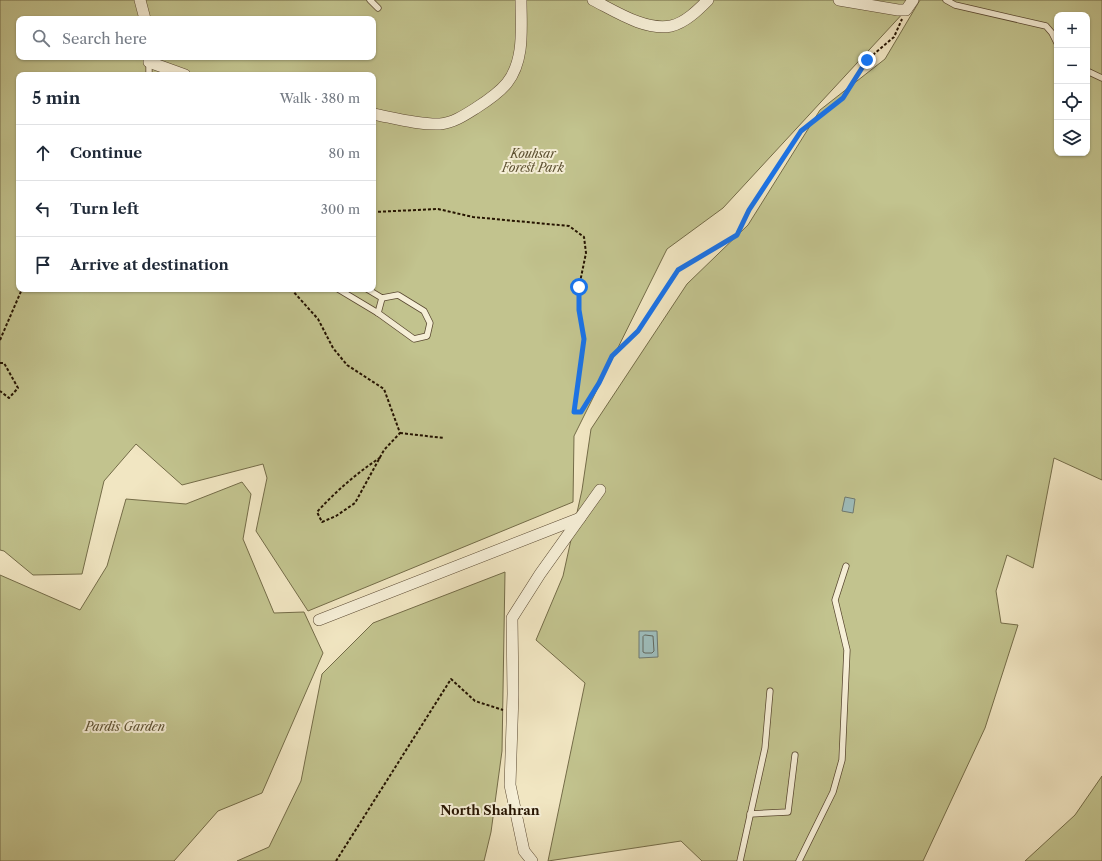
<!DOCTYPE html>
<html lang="en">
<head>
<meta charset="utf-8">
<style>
	:root { --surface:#fff; --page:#f6f6f7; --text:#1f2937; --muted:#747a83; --line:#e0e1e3 }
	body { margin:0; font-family:"Libre Caslon Text",serif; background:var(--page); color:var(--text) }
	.controls { position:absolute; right:12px; top:12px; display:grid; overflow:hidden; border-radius:8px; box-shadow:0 1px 3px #0004 }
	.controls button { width:36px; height:36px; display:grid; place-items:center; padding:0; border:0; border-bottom:1px solid var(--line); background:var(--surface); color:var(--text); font:20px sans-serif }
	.stop { position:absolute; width:12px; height:12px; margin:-9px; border:3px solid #1a73e8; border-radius:50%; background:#fff }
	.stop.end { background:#1a73e8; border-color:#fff; box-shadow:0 1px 4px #0008 }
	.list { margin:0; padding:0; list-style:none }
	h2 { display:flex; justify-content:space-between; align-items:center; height:52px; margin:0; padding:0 16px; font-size:17px }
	h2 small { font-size:13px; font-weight:400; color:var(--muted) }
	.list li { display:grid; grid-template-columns:26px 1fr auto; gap:12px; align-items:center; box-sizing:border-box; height:56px; padding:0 16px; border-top:1px solid var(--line) }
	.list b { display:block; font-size:15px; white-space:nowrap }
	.list em { font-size:13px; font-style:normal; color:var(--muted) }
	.icon { flex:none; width:22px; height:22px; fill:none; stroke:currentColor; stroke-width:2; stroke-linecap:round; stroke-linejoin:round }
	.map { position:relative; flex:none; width:1102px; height:861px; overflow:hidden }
	.search { position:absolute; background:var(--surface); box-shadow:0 1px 3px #0004; left:16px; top:16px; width:360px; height:44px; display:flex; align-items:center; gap:10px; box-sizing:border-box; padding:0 14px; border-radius:8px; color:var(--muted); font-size:15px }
	.panel { position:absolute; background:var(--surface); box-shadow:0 1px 3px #0004; left:16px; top:72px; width:360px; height:220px; border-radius:8px }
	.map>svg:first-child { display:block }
</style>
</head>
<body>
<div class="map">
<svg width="1102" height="861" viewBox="0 0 1102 861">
	<rect width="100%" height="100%" fill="#f1e6c2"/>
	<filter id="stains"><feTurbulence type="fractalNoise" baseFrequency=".005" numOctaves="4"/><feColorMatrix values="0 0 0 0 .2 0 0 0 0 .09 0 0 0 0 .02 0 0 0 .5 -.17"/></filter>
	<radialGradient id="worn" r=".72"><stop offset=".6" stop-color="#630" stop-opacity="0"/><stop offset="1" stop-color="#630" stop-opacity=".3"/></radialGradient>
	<!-- green -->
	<g fill="#c2c38e" stroke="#746c48" fill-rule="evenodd">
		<path d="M0 0H913L906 10 723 208 667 249 574 436 573 502 308 611 256 531 267 478 263 464 182 485 136 444 104 481 82 574 33 575 4 551 0 550ZM19 19H373V57H19ZM19 75H373V289H19Z"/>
		<path d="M920 0H1102V480L1054 458 1033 568 1007 555 996 591 1001 623 1018 625 985 728 923 861H702L681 841 548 861 585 683 536 640 563 576 582 490 591 429 687 284 748 225 820 110 885 59ZM1057 15H1087V153H1057Z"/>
		<path d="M242 482 251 494 243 539 274 613 304 612 323 653 262 793 218 811 174 861H0V575L80 610 107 566 126 499 186 504Z"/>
		<path d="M505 572 502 751 491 832 484 861H237L269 847 301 781 322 674 373 623Z"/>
		<path d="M1102 776V861H1025L1075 815Z"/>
	</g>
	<!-- water -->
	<g fill="#9ebdbc" stroke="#6e7971">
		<path d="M845 497 855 499 853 513 842 511Z"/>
		<path d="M639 631H657L658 657 639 658Z"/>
	</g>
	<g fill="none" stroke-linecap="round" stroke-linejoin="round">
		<!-- shore -->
		<path stroke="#62685e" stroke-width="1" d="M645 635 653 636 654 651 652 653H645L643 652V637Z"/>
		<!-- lane casing -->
		<g stroke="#594831" stroke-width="7">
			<g id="lane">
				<path d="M370 0 378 8"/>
				<path d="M946 0 955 5 1046 26 1052 33 1057 43"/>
				<path d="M149 62V75"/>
				<path d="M1087 71 1102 78"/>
				<path d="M338 289 378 313 414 339 427 336 430 323 424 311 398 295 382 298 367 289"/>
				<path d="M378 313 382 298"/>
				<path d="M750 814 788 812 795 755"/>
				<path d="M740 861 765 748 770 691"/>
				<path d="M799 861 833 792 842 760 847 650 835 600 846 566"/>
			</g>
		</g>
		<!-- street casing -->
		<g stroke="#594831" stroke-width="12">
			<g id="street">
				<path d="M140 0 145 19"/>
				<path d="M593 0C615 11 645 31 671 26 685 23 698 10 708 0"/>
				<path d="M839 0 898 10H906L913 0"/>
				<path d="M149 57V62L185 75"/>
				<path d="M373 114C394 118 418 125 440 124 453 123 465 115 476 108 487 101 499 93 507 83 525 60 521 28 521 0"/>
				<path d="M319 620 580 518"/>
				<path d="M532 861 524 851 510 785 513 694 512 618 540 574 600 490"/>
			</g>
		</g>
		<!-- path -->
		<g stroke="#261401" stroke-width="2" stroke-dasharray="3 2" stroke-linecap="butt">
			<path d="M373 212 438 209 473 217 569 226 584 237 586 253 579 287V310L584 339 574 412H581L599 383 612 356 638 331 678 270 737 235 749 210 801 131 843 98 867 60 894 37 902 19"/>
			<path d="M291 289 318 319 333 348 347 365 384 389 400 433 384 450 355 503 336 516 322 522 317 512C336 491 357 473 381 457"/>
			<path d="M0 340 22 289"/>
			<path d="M0 363H4L18 388 9 398 0 391"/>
			<path d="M400 433 444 438"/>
			<path d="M336 861 451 679 475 701 503 710"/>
		</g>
		<!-- lane -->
		<use href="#lane" stroke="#f6efd7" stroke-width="5.5"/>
		<!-- street -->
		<use href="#street" stroke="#f6efd7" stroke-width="11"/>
	</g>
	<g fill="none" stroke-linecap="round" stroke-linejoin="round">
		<!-- route -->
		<path stroke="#1a73e8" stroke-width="5" d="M579 287V310L584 339 574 412H581L599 383 612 356 638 331 678 270 737 235 749 210 801 131 843 98 867 60"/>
	</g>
	<g text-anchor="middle" stroke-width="4" stroke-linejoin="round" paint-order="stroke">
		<!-- park labels -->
		<g font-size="12" font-style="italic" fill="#5d5132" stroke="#f6efd7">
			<text x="533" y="158">Kouhsar<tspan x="533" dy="14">Forest Park</tspan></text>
			<text x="125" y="731">Pardis Garden</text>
		</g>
		<!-- neighbourhood labels -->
		<g font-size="13" font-weight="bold" fill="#261401" stroke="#f6efd7">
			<text x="490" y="815">North Shahran</text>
		</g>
	</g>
	<rect width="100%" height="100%" filter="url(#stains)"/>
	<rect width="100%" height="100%" fill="url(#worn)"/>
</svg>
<div class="controls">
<button>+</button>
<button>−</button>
<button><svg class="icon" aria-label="locate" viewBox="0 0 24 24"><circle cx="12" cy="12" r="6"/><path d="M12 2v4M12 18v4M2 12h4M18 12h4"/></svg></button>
<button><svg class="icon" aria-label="layers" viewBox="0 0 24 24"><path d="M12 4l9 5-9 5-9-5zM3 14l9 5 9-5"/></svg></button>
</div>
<div class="stop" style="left:579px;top:287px"></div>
<div class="stop end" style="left:867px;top:60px"></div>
<div class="search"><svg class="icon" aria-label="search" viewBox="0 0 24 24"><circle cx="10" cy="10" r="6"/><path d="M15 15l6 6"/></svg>Search here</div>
<section class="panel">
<h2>5 min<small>Walk · 380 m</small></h2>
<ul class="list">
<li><svg class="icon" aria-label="ahead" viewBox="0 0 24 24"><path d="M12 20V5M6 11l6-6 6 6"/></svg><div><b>Continue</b></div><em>80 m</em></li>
<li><svg class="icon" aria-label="left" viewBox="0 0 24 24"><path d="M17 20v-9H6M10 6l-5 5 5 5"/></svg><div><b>Turn left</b></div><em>300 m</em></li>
<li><svg class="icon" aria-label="arrive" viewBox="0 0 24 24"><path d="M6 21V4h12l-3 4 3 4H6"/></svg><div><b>Arrive at destination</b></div></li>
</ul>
</section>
</div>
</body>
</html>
